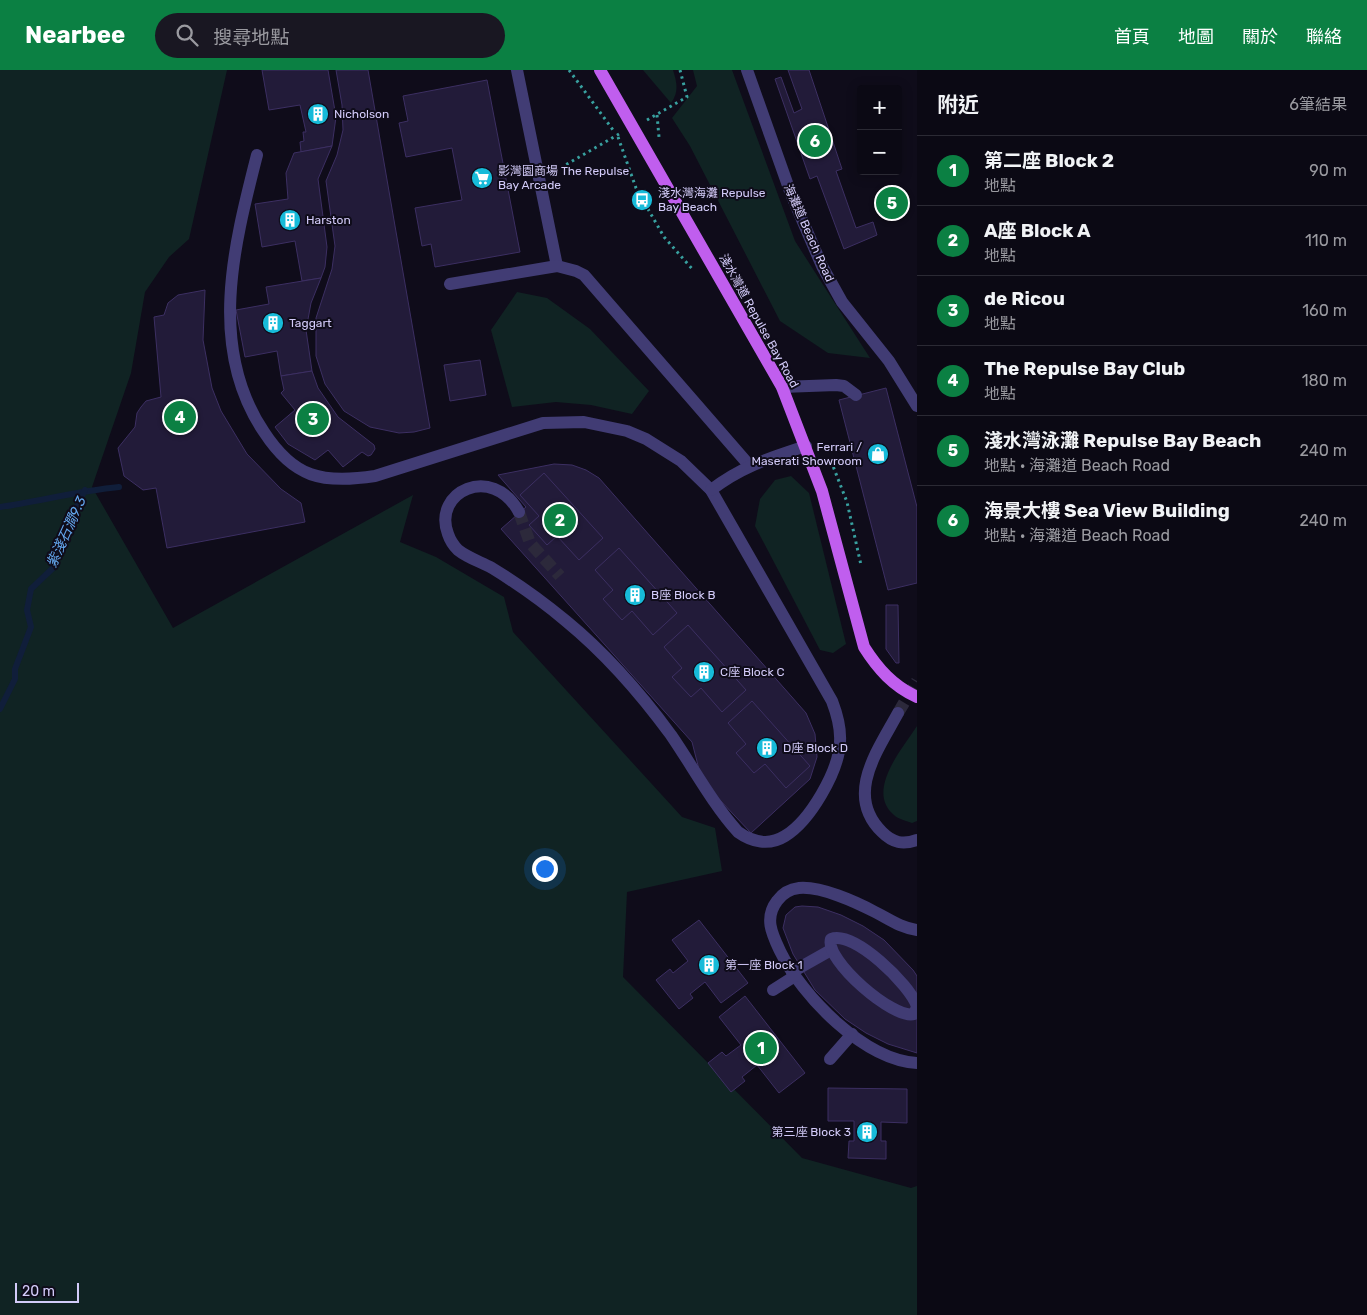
<!DOCTYPE html>
<html lang="zh-TW">
<head>
<meta charset="utf-8">
<style>
	:root { --surface:#0b0914; --page:#191722; --text:#f1f3f6; --muted:#9a9aa0; --line:#2b2a34; --accent:#0b8043 }
	body { margin:0; font-family:Rubik,"Noto Sans TC",sans-serif; background:var(--page); color:var(--text) }
	.controls { position:absolute; right:15px; top:15px; display:grid; overflow:hidden; border-radius:5px; box-shadow:0 2px 12px #0003 }
	.controls button { width:45px; height:45px; display:grid; place-items:center; padding:0; border:0; border-bottom:1px solid var(--line); background:var(--surface); color:var(--text); font:25px sans-serif }
	.scale { position:absolute; left:15px; bottom:12px; width:64px; box-sizing:border-box; padding-left:5px; border:2px solid #d3cbf9; border-top:0; font-size:14px; line-height:18px; white-space:nowrap; color:#d3cbf9; -webkit-text-stroke:4px #0f0c1a; paint-order:stroke }
	.you { position:absolute; left:544px; top:798px; width:18px; height:18px; margin:-12px; border:4px solid #fff; border-radius:50%; background:#1a73e8; box-shadow:0 0 0 8px #1a73e833 }
	.badge { display:grid; place-items:center; width:32px; height:32px; border-radius:50%; background:var(--accent); color:#fff; font-size:16px; font-weight:700 }
	.pin { position:absolute; translate:-50% -50%; border:2px solid #fff; box-shadow:0 1px 5px #0006 }
	.list { margin:0; padding:0; list-style:none }
	h2 { display:flex; justify-content:space-between; align-items:center; height:65px; margin:0; padding:0 20px; font-size:21px }
	h2 small { font-size:16px; font-weight:400; color:var(--muted) }
	.list li { display:grid; grid-template-columns:32px 1fr auto; gap:15px; align-items:center; box-sizing:border-box; height:70px; padding:0 20px; border-top:1px solid var(--line) }
	.list b { display:block; font-size:19px; white-space:nowrap }
	.list p { margin:0; font-size:16px; white-space:nowrap; color:var(--muted) }
	.list em { font-size:16px; font-style:normal; color:var(--muted) }
	.icon { flex:none; width:28px; height:28px; fill:none; stroke:currentColor; stroke-width:2; stroke-linecap:round; stroke-linejoin:round }
	.map { position:relative; flex:none; width:917px; height:1245px; overflow:hidden }
	header { display:flex; align-items:center; gap:30px; box-sizing:border-box; height:70px; padding:0 25px; background:var(--accent); color:#fff }
	header strong { font-size:24px }
	nav { display:flex; gap:28px; margin-inline-start:auto; font-size:18px }
	.search { width:350px; height:45px; background:var(--page); display:flex; align-items:center; gap:12px; box-sizing:border-box; padding:0 18px; border-radius:28px; color:var(--muted); font-size:19px }
	main { display:flex }
	aside { flex:1; background:var(--surface) }
	.map>svg:first-child { display:block }
</style>
</head>
<body>
<header>
<strong>Nearbee</strong>
<div class="search"><svg class="icon" aria-label="search" viewBox="0 0 24 24"><circle cx="10" cy="10" r="6"/><path d="M15 15l6 6"/></svg>搜尋地點</div>
<nav><a>首頁</a><a>地圖</a><a>關於</a><a>聯絡</a></nav>
</header>
<main>
<div class="map">
<svg width="917" height="1245" viewBox="0 0 917 1245">
	<rect width="100%" height="100%" fill="#0f0c1a"/>
	<!-- green -->
	<g fill="#102323">
		<path d="M0 0H227L189 169 169 187 145 222 131 303 92 417 173 558 413 425 400 472 436 487 504 527 513 562 682 747 715 758 722 801 627 822 623 907 802 1088 911 1118 917 1116V1245H0Z"/>
		<path d="M643 0H673C677 13 679 22 671 33Z"/>
		<path d="M693 0H732L795 171 870 288 828 283 780 251 690 76 672 48 697 16Z"/>
		<path d="M517 222 547 228 590 259 649 321 632 344 591 335 556 332 512 337 491 260Z"/>
		<path d="M791 406 809 423 846 574 833 583 820 580 755 456 760 429 775 410Z"/>
		<path d="M917 656V751L912 753C907 751 898 749 894 745 865 721 903 678 917 656Z"/>
	</g>
	<g fill="none" stroke-linecap="round" stroke-linejoin="round">
		<!-- stream -->
		<g stroke="#101e3a" stroke-width="6">
			<path d="M0 437C40 431 79 421 119 417"/>
			<path d="M0 639 15 609V599L31 557 27 540 31 519 53 498 58 474 85 420"/>
		</g>
	</g>
	<!-- building -->
	<g fill="#221b39" stroke="#3c2f62">
		<path d="M262 0H328L336 47 332 76 301 82 300 72 304 71 303 62H306L300 35 269 40Z"/>
		<path d="M336 0H368L430 358 414 362 399 363 370 357 344 341 325 314 316 286V248L332 199 335 176 326 111 337 85 343 60 342 35Z"/>
		<path d="M788 0H809L842 99 836 101 856 158 873 152 877 165 844 179 817 106 810 109 775 9 781 7 794 43 802 39Z"/>
		<path d="M487 10 520 182 435 197 431 174 422 176 415 138 462 130 452 78 406 87 399 53 408 51 403 26Z"/>
		<path d="M332 76 318 109 327 177 325 197 321 208 302 211 295 171 262 177 255 134 288 129 286 103 294 83Z"/>
		<path d="M321 208 311 233 306 260 312 301 281 306 277 281 245 287 236 240 269 234 266 217Z"/>
		<path d="M205 220 203 270 212 318 221 341 247 384 281 419 301 433 305 452 167 478 156 418 143 420 124 406 118 378 135 357 137 343 141 337 146 331 161 327 154 247 164 245 168 233 178 225Z"/>
		<path d="M480 290 486 325 450 331 444 295Z"/>
		<path d="M312 301 318 318 338 347 374 375 375 379 371 385 368 386 362 382 343 397 328 380 315 390 288 374 275 357 295 340 281 323 284 320 281 306Z"/>
		<path d="M886 318 917 437V513L888 520 839 330Z"/>
		<path d="M554 394 572 395 586 400 599 408 806 643 815 664 817 687 810 709 751 763 702 711 692 672 501 459 526 437 498 405Z"/>
		<path d="M544 403 603 468 579 490 557 466 547 475 529 455 539 446 520 425Z"/>
		<path d="M619 478 677 543 653 565 632 541 622 550 603 529 613 520 595 500Z"/>
		<path d="M886 535H898L899 593H896L886 579Z"/>
		<path d="M688 555 746 620 722 642 701 618 691 627 672 607 682 598 664 577Z"/>
		<path d="M752 631 810 696 786 718 765 694 754 703 736 683 746 674 728 653Z"/>
		<path d="M802 836 818 837 841 845 863 856 884 870 913 900 917 906V983L888 974 866 963 845 949 815 920 793 884 783 858 786 845 795 837Z"/>
		<path d="M699 850 748 913 721 933 705 912 690 924 693 928 679 939 656 910 670 899 673 903 688 891 672 870Z"/>
		<path d="M745 926 805 1003 779 1023 757 995 742 1007 745 1011 731 1022 708 993 722 982 726 986 741 975 719 947Z"/>
		<path d="M828 1018 907 1019V1053L881 1052V1071H886V1089L848 1088 849 1071H854V1051H828Z"/>
	</g>
	<g fill="none" stroke-linecap="round" stroke-linejoin="round">
		<!-- minor-tunnel -->
		<g stroke="#2c293b" stroke-width="12" stroke-dasharray="12 6" stroke-linecap="butt">
			<path d="M519 442 530 473 560 506"/>
			<path d="M898 643 917 611"/>
		</g>
		<!-- path -->
		<g stroke="#38a09f" stroke-width="3" stroke-dasharray="2.5 4" stroke-linecap="butt">
			<path d="M569 0 613 60"/>
			<path d="M657 45 659 67"/>
			<path d="M647 50 687 27 680 0"/>
			<path d="M618 67 636 118 664 167 694 201"/>
			<path d="M555 101 619 64"/>
			<path d="M831 391 847 432 861 495"/>
		</g>
		<!-- minor -->
		<g stroke="#413c74" stroke-width="12">
			<path d="M517 0 557 196"/>
			<path d="M747 0 791 124 822 196 842 232 889 291 917 336"/>
			<path d="M257 85C234 175 207 278 264 362 294 408 322 414 375 406L543 353 584 352 627 361 646 369 681 391 711 420 832 631C837 644 841 657 840 672 839 701 810 751 785 766 769 776 752 772 738 762 712 733 693 697 671 665 641 624 605 583 566 551 542 531 518 514 492 498 481 492 468 488 458 480 454 476 450 470 448 464 432 422 492 393 519 442"/>
			<path d="M450 214 557 196 576 201 584 205 749 395"/>
			<path d="M782 317 836 315 844 316 856 325"/>
			<path d="M711 420C742 396 770 388 806 376"/>
			<path d="M898 643C878 680 844 725 882 762 893 773 903 775 917 770"/>
			<path d="M917 860C901 858 889 849 875 842 856 832 821 816 799 818 790 819 782 824 777 831 764 848 772 864 780 881 802 926 864 990 917 993"/>
			<path d="M792 902 831 880"/>
			<path d="M773 920 795 906"/>
			<path d="M917 936C910 915 854 860 831 869 824 890 894 950 914 944L917 937"/>
			<path d="M830 989 852 964"/>
		</g>
		<!-- major -->
		<path stroke="#c05eee" stroke-width="12" d="M600 0 782 317 822 421 864 577C878 599 893 616 917 627"/>
	</g>
	<!-- icons -->
	<defs>
		<g id="building-disc" transform="scale(1.125)"><circle r="9.5" fill="#17bbd9" stroke="#0f0c1a"/><path d="M-4-6H4V6H1V3H-1V6H-4ZM-2.5-4.3h1.7v1.8h-1.7ZM.8-4.3h1.7v1.8H.8ZM-2.5-1h1.7V.8h-1.7ZM.8-1h1.7V.8H.8Z" fill="#fff"/></g>
		<g id="supermarket-disc" transform="scale(1.125)"><circle r="9.5" fill="#17bbd9" stroke="#0f0c1a"/><path d="M-6-5.5h2.5l.6 2H6L4.5 2H-2.5L-4.4-4H-6ZM-1.5 3.2a1.3 1.3 0 1 0 .1 0ZM3 3.2a1.3 1.3 0 1 0 .1 0Z" fill="#fff"/></g>
		<g id="bus-disc" transform="scale(1.125)"><circle r="9.5" fill="#17bbd9" stroke="#0f0c1a"/><path d="M-5-6H5V4H4V6H2V4H-2V6H-4V4H-5ZM-3.5-4V0h7V-4ZM-3.5 1.2v1.5H-2V1.2ZM2 1.2v1.5H3.5V1.2Z" fill="#fff"/></g>
		<g id="shop-disc" transform="scale(1.125)"><circle r="9.5" fill="#17bbd9" stroke="#0f0c1a"/><path d="M-5-2.5h2.3a2.7 3.5 0 0 1 5.4 0H5L5.5 6h-11ZM-1.5-2.5h3a1.5 2.3 0 0 0-3 0Z" fill="#fff"/></g>
	</defs>
	<g fill-rule="evenodd">
		<use href="#building-disc" x="318" y="44"/>
		<use href="#supermarket-disc" x="482" y="108"/>
		<use href="#bus-disc" x="642" y="130"/>
		<use href="#building-disc" x="290" y="150"/>
		<use href="#building-disc" x="273" y="253"/>
		<use href="#shop-disc" x="878" y="384"/>
		<use href="#building-disc" x="635" y="525"/>
		<use href="#building-disc" x="704" y="602"/>
		<use href="#building-disc" x="767" y="678"/>
		<use href="#building-disc" x="709" y="895"/>
		<use href="#building-disc" x="867" y="1062"/>
	</g>
	<g text-anchor="middle" stroke-width="4" stroke-linejoin="round" paint-order="stroke">
		<!-- poi labels -->
		<g font-size="12" fill="#d3cbf9" stroke="#0f0c1a" text-anchor="start">
			<text x="334" y="48">Nicholson</text>
			<text x="498" y="105">影灣園商場 The Repulse<tspan x="498" dy="14">Bay Arcade</tspan></text>
			<text x="658" y="127">淺水灣海灘 Repulse<tspan x="658" dy="14">Bay Beach</tspan></text>
			<text x="306" y="154">Harston</text>
			<text x="289" y="257">Taggart</text>
			<text x="862" y="381" text-anchor="end">Ferrari /<tspan x="862" dy="14">Maserati Showroom</tspan></text>
			<text x="651" y="529">B座 Block B</text>
			<text x="720" y="606">C座 Block C</text>
			<text x="783" y="682">D座 Block D</text>
			<text x="725" y="899">第一座 Block 1</text>
			<text x="851" y="1066" text-anchor="end">第三座 Block 3</text>
		</g>
		<!-- street labels -->
		<g font-size="12" fill="#d3cbf9" stroke="#0f0c1a">
			<text transform="translate(809 163) rotate(66)" y="4">海灘道 Beach Road</text>
			<text transform="translate(759 251) rotate(61)" y="4">淺水灣道 Repulse Bay Road</text>
		</g>
		<!-- water labels -->
		<g font-size="14" font-style="italic" fill="#64a7ee" stroke="#0f0c1a">
			<text transform="translate(66 462) rotate(-66)" y="5">紫淺石澗9.3</text>
		</g>
	</g>
</svg>
<div class="controls">
<button>+</button>
<button>−</button>
</div>
<div class="scale">20 m</div>
<div class="you"></div>
<div class="pin badge" style="left:761px;top:978px">1</div>
<div class="pin badge" style="left:560px;top:450px">2</div>
<div class="pin badge" style="left:313px;top:349px">3</div>
<div class="pin badge" style="left:180px;top:347px">4</div>
<div class="pin badge" style="left:892px;top:133px">5</div>
<div class="pin badge" style="left:815px;top:71px">6</div>
</div>
<aside>
<h2>附近<small>6筆結果</small></h2>
<ul class="list">
<li><span class="badge">1</span><div><b>第二座 Block 2</b><p>地點</p></div><em>90 m</em></li>
<li><span class="badge">2</span><div><b>A座 Block A</b><p>地點</p></div><em>110 m</em></li>
<li><span class="badge">3</span><div><b>de Ricou</b><p>地點</p></div><em>160 m</em></li>
<li><span class="badge">4</span><div><b>The Repulse Bay Club</b><p>地點</p></div><em>180 m</em></li>
<li><span class="badge">5</span><div><b>淺水灣泳灘 Repulse Bay Beach</b><p>地點 · 海灘道 Beach Road</p></div><em>240 m</em></li>
<li><span class="badge">6</span><div><b>海景大樓 Sea View Building</b><p>地點 · 海灘道 Beach Road</p></div><em>240 m</em></li>
</ul>
</aside>
</main>
</body>
</html>
